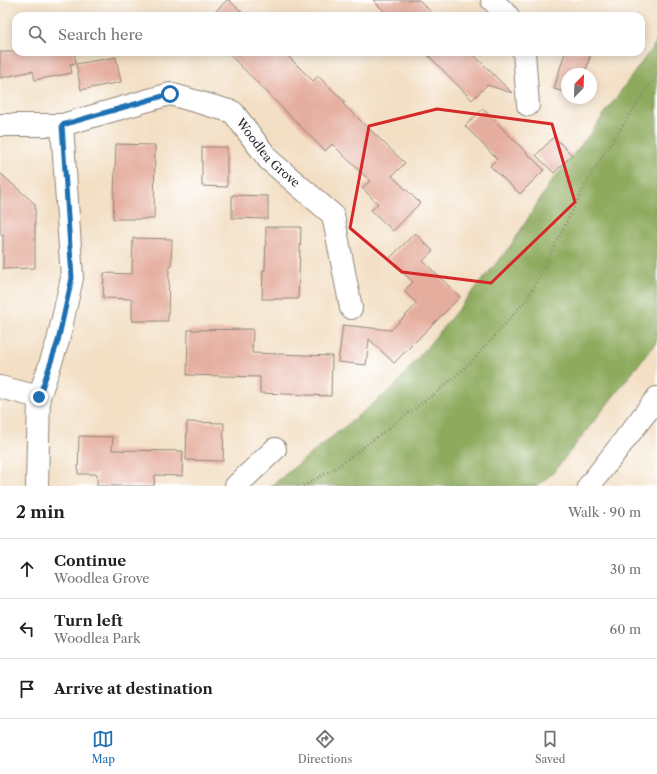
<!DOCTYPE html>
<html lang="en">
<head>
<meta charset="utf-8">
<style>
	:root { --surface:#fff; --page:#f2f2f2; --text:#202124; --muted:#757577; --line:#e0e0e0; --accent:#1f6fb2 }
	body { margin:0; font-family:"Libre Caslon Text",serif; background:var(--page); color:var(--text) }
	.compass { position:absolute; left:561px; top:68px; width:36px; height:36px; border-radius:50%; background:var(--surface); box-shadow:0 2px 10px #0003; rotate:23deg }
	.stop { position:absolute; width:12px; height:12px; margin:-9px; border:3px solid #1f6fb2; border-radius:50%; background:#fff }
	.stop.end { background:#1f6fb2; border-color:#fff; box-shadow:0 1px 4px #0008 }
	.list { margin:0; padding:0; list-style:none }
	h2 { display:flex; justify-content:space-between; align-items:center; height:52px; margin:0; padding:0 16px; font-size:17px }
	h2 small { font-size:13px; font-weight:400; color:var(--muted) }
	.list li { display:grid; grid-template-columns:26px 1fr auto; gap:12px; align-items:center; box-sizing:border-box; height:60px; padding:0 16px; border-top:1px solid var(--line) }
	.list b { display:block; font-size:15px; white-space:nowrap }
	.list p { margin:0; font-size:13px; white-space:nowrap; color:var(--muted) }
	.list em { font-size:13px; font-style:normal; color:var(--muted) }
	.icon { flex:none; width:22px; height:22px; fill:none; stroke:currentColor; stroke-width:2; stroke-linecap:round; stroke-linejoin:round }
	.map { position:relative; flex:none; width:657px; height:486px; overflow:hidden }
	.search { position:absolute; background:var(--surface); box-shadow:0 2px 10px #0003; left:12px; right:12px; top:12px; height:44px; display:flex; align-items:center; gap:10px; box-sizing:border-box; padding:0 14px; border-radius:12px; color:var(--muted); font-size:15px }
	.sheet { height:232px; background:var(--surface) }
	nav { display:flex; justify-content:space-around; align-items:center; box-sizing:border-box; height:56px; border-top:1px solid var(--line); background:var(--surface); font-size:11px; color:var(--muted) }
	nav a { display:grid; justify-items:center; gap:2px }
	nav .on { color:var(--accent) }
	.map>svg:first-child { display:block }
</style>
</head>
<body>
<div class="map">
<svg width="657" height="486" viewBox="0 0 657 486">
	<rect width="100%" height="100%" fill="#fff"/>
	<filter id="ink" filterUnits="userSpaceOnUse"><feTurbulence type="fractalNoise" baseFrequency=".025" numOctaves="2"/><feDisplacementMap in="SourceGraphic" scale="8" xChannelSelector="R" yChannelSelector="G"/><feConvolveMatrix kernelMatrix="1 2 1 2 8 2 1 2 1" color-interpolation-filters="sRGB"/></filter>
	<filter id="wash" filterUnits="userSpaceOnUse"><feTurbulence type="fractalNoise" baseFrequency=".012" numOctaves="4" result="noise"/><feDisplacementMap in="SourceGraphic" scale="16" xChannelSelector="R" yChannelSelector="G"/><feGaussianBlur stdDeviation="0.9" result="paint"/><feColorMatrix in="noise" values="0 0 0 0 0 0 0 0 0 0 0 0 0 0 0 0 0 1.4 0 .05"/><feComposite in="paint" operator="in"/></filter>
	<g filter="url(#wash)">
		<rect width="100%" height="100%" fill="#f3dfc4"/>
		<!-- forest -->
		<path fill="#8daa5d" stroke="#5c6a44" d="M657 41V341L553 473 537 486H271L394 387 512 244 550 183 590 134Z"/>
		<g id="blocks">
			<!-- building -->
			<g fill="#e5ad9e">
				<path d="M227 0H229L246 16H211Z"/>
				<path d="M373 0H419L435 16H389Z"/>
				<path d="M0 52H74L76 63 70 64 72 73 35 80 33 71 0 78Z"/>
				<path d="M227 52H284L313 81 318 76 345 102 343 104 405 163 392 176 420 203 393 231 371 210 378 204 362 188 370 181 332 144 325 151Z"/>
				<path d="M425 52H471L512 93 487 85 472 100Z"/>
				<path d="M565 52H591L585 74H567V93L554 89Z"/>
				<path d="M116 57 121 82 81 90 76 64Z"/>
				<path d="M483 109 544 170 520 194 490 166 497 159 465 126Z"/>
				<path d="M554 137 572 155 554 173 536 155Z"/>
				<path d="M116 144 155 145 154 219H113Z"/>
				<path d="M202 147H227V187L202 186Z"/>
				<path d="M0 173 35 204V268L3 269V235H0Z"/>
				<path d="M232 195 268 196V219L232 218Z"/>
				<path d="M266 227H301L298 299H262L263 270H265Z"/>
				<path d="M415 233 433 251 423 261 460 297 394 363 369 339 366 365 338 362 343 325 391 330 417 304 404 291 413 282 389 259Z"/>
				<path d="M133 238 172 239 171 267H169L168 321H132V299L103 298 104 273 132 274Z"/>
				<path d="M253 329 252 353 332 356 331 396 260 393V377L187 375 188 330Z"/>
				<path d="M187 422 224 423 223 461 186 460Z"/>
				<path d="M79 436 113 437 112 450 183 451 182 476 155 475 154 486H97V474H78Z"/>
			</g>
		</g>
	</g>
	<g filter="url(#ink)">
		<use href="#blocks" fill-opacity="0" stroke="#8f8578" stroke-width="1"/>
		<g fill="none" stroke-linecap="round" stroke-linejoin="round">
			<!-- minor casing -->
			<g stroke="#8f8578" stroke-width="24">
				<g id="minor">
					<path d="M492 0 508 16"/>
					<path d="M524 52 528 105"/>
					<path d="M0 125H62L72 278 58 341 39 397 37 486"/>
					<path id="s1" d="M62 125 170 94 233 112 269 160 333 215 351 308"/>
					<path d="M0 387 39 397"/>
					<path d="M236 486 275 449"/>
					<path d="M589 486 657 398"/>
				</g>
			</g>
			<!-- path -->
			<path stroke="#8f8578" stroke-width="2.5" stroke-dasharray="1 3" stroke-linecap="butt" d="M303 486 337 467 442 388 471 362 528 298 592 172 657 74"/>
			<!-- minor -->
			<use href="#minor" stroke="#fff" stroke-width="22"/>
		</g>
	</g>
	<g fill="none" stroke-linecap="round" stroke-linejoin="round" filter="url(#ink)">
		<!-- route -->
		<path stroke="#1f6fb2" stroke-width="5" d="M39 397 58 341 72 278 62 125 170 94"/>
	</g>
	<!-- marked area -->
	<path fill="none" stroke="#d62828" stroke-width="3" stroke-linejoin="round" d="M437 109 552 124 575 202 491 283 402 272 350 228 369 126Z"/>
	<g text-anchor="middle" stroke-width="3" stroke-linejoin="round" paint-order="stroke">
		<!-- street labels -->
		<g font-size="12" fill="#2b2b2b" stroke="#fff">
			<text dy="4" stroke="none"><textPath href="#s1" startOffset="232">Woodlea Grove</textPath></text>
		</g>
	</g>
</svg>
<svg class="compass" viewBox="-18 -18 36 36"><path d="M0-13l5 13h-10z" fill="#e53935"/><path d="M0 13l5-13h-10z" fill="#757577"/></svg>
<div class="stop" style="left:170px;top:94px"></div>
<div class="stop end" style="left:39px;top:397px"></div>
<div class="search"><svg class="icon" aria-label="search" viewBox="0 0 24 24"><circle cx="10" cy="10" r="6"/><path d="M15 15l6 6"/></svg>Search here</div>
</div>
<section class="sheet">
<h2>2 min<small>Walk · 90 m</small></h2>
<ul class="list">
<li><svg class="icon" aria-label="ahead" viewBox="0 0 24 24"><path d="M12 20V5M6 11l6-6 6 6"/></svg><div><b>Continue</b><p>Woodlea Grove</p></div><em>30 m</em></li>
<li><svg class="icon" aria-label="left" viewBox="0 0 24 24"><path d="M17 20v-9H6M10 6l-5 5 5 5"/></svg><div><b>Turn left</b><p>Woodlea Park</p></div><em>60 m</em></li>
<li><svg class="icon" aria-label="arrive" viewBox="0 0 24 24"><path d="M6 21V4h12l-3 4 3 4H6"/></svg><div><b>Arrive at destination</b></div></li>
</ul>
</section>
<nav>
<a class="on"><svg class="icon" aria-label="map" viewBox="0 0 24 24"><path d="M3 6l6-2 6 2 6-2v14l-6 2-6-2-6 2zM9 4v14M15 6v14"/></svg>Map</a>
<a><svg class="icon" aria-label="directions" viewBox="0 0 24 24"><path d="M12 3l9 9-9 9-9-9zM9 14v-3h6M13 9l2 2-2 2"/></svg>Directions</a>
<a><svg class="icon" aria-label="saved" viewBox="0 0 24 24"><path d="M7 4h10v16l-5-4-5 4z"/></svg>Saved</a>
</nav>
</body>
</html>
